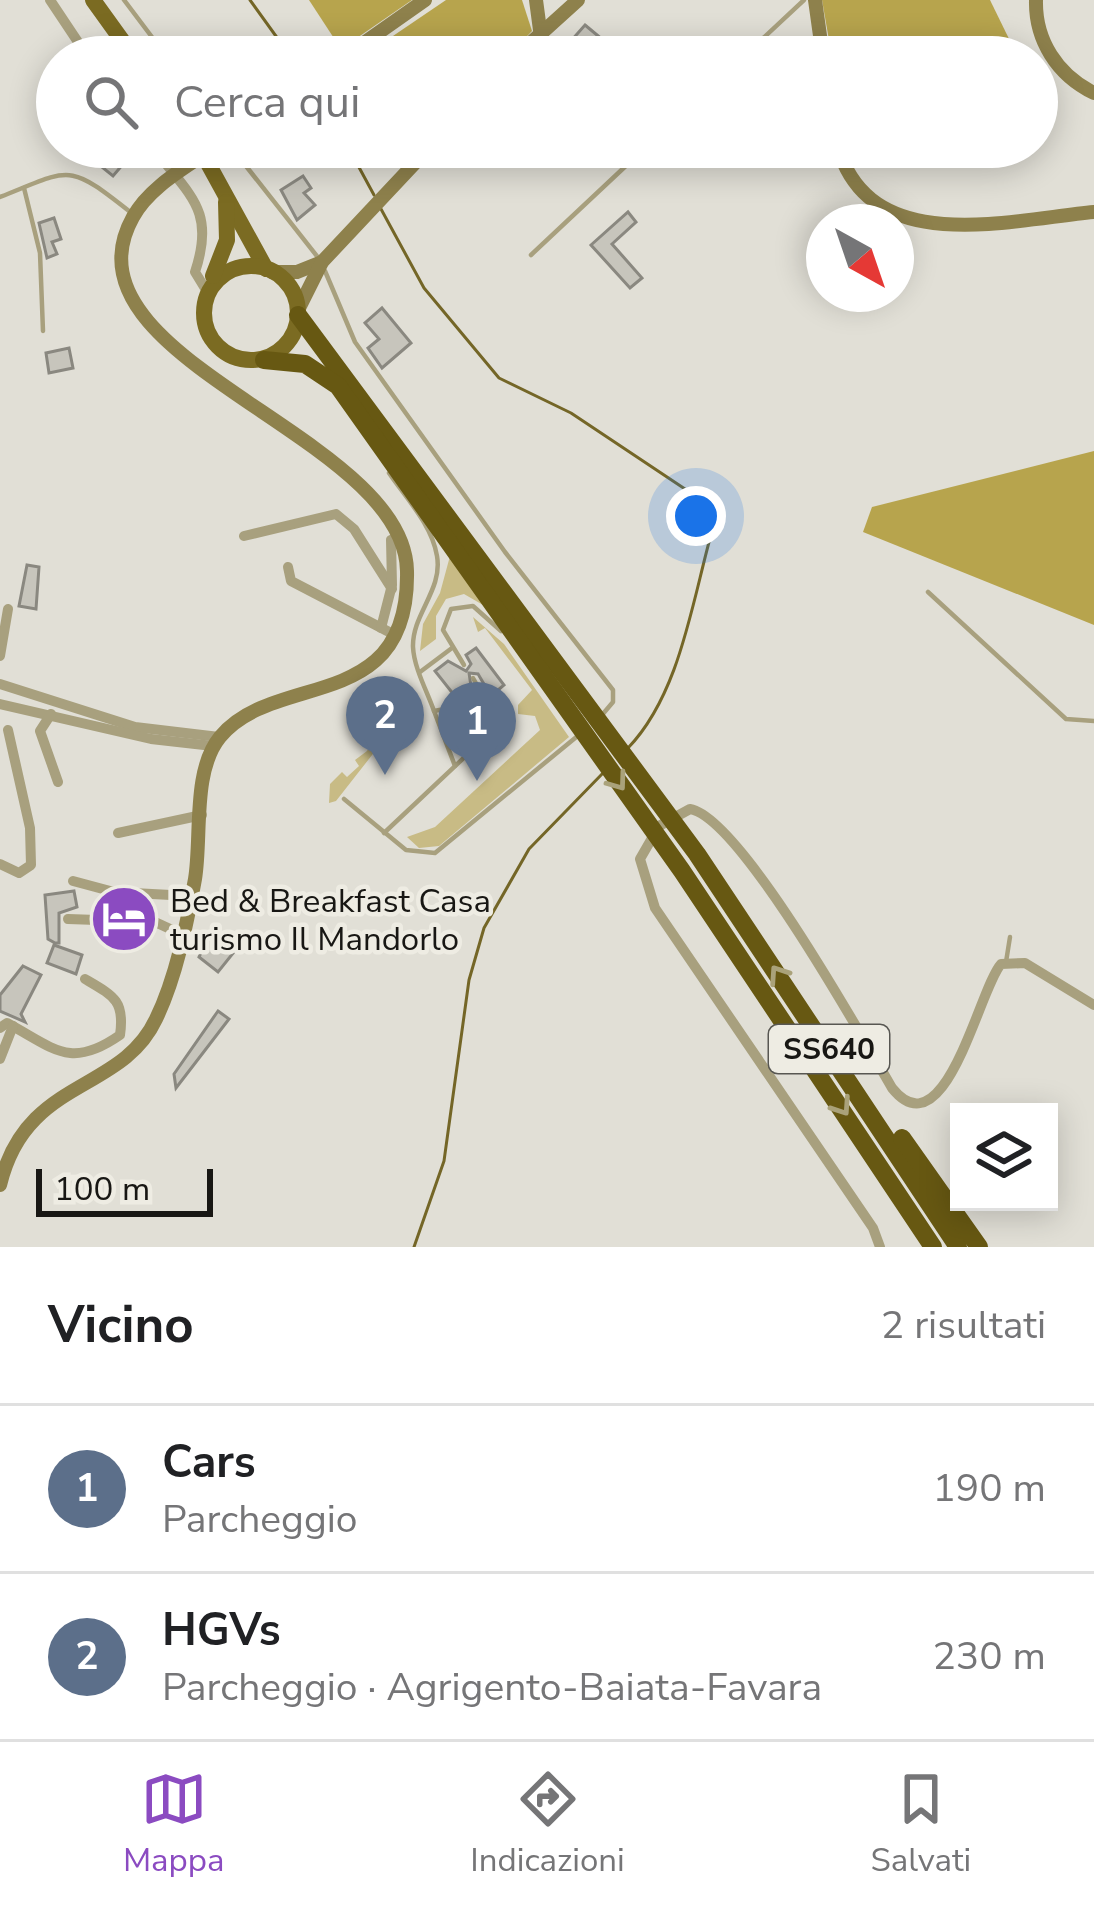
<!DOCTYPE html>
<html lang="it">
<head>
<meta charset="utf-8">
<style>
	:root { --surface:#fff; --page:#f2f2f2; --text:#202124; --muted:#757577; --line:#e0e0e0; --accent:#8b4bc1 }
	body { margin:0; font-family:"Nunito Sans",sans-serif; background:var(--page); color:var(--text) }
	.controls { position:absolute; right:36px; bottom:36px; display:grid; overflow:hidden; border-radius:0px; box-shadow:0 6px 30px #0003 }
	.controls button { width:108px; height:108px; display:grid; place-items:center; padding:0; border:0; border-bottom:3px solid var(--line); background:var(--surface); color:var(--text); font:60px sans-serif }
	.compass { position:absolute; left:806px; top:204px; width:108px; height:108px; border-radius:50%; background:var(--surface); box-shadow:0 6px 30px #0003; rotate:140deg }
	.scale { position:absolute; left:36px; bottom:30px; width:177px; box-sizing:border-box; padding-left:12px; border:6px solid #181714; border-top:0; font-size:33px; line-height:42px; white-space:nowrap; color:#181714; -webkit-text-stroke:9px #eeece3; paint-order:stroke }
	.you { position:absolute; left:696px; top:516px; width:42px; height:42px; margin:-30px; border:9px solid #fff; border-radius:50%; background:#1a73e8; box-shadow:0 0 0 18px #1a73e833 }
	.badge { display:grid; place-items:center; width:78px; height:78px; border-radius:50%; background:var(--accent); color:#fff; font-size:39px; font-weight:700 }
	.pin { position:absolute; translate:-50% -99px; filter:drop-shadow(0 3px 6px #0008) }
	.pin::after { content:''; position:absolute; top:63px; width:42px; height:36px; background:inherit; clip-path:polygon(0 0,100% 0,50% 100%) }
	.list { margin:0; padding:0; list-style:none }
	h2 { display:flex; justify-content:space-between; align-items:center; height:156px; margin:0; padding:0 48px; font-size:51px }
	h2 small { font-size:39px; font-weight:400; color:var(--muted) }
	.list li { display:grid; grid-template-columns:78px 1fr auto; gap:36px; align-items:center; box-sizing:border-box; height:168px; padding:0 48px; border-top:3px solid var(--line) }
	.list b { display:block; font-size:45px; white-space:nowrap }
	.list p { margin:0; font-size:39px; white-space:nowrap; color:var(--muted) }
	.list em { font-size:39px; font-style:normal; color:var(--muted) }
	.icon { flex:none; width:66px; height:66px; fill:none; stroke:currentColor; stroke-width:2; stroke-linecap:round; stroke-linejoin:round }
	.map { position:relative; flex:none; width:1094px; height:1247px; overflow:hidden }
	.search { position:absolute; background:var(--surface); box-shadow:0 6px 30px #0003; left:36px; right:36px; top:36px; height:132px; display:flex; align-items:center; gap:30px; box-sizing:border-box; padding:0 42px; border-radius:66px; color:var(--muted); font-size:45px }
	.sheet { height:492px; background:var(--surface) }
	nav { display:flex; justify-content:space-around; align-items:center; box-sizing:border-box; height:168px; border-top:3px solid var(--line); background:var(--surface); font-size:33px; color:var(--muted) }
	nav a { display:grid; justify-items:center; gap:6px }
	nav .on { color:var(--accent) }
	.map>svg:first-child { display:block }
</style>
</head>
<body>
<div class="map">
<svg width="1094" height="1247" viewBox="0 0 1094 1247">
	<rect width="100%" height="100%" fill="#e1dfd6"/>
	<!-- green -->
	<g fill="#c8bb85">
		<path d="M450 556 483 605 464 594 446 599 436 616V639L420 651 423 624 440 593Z"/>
		<path d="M473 617 504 644 569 737 439 846 419 848 407 837 435 827 540 730 535 716 518 714V705L532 690 485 628 478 632Z"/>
		<path d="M399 696 419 701 421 709 394 727 336 801 329 803 330 784 342 772 347 777 359 766 355 760 367 751Z"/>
	</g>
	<!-- forest -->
	<g fill="#b7a44d">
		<path d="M309 0H412L341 49Z"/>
		<path d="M446 0H522L532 31 507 57H362Z"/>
		<path d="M822 0H990L1012 45V57H832Z"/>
		<path d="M1094 451V625L863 532 872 507Z"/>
	</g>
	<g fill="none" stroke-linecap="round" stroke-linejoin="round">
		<!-- stream -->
		<g stroke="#746627" stroke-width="3">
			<path d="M250 0 291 57"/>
			<path d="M348 147 374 195"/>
			<path d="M381 209 424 288 499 378 571 413 685 489 712 531C692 602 680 694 628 748"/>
			<path d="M414 1247 444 1161 469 980 484 928 529 849 604 772"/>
		</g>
	</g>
	<!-- building -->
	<g fill="#c7c5bc" stroke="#8a8880" stroke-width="3">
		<path d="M585 25 603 40 588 57H569L562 51Z"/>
		<path d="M101 147H121L114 156 124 163 113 176 92 159Z"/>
		<path d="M303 176 311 188 304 193 315 205 297 220 281 190Z"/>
		<path d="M628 212 636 222 612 244 642 278 630 288 591 245Z"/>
		<path d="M54 218 61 239 52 242 57 254 47 258 39 223Z"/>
		<path d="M382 308 411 343 382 368 368 348 379 339 365 323Z"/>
		<path d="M69 348 73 368 49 373 46 353Z"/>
		<path d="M27 565 39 567 36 609 19 606Z"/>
		<path d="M476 648 504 685 491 696 478 674 469 673 474 706 481 715 463 717 467 703 458 700 435 671 448 661 466 671 471 664 466 655Z"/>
		<path d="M74 891 77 907 59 913V943H55L48 939 45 895Z"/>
		<path d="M210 933 234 952 218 972 199 957Z"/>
		<path d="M54 945 82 955 76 974 47 963Z"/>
		<path d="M23 966 41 975 21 1014 25 1022 0 1011V995Z"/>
		<path d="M218 1011 229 1019 176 1088 174 1074Z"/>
	</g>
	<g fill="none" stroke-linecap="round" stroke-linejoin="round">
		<!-- lane -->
		<g stroke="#a8a07e" stroke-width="4.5">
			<path d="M124 0 167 57"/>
			<path d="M743 57 804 0"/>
			<path d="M231 147 320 260"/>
			<path d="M24 188 40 253 43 331"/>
			<path d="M0 197C71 169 67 162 129 211"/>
			<path d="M531 255 646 147"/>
			<path d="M325 271 355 342 505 552 613 690V702L602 715"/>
			<path d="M389 473C406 498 432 525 437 556 443 590 412 614 413 647 414 668 427 691 434 711L461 706"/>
			<path d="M928 592 1066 719 1094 721"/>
			<path d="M464 665 443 630 451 609 473 606 501 631"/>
			<path d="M420 672 452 648"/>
			<path d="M473 678 487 703 480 704"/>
			<path d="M434 711 455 766"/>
			<path d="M344 799 406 850 435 853 580 734"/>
			<path d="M384 833 487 736"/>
			<path d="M1006 962 1010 937"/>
		</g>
		<!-- street -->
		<g stroke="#a8a07e" stroke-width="10">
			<path d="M50 0 88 57"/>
			<path d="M153 147C189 196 216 209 195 272L206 290"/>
			<path d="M244 536 336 514 354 529 392 589"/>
			<path d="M288 567 291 581 393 634"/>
			<path d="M381 628 392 585 391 540 399 536"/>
			<path d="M0 656 8 609"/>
			<path d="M0 684 135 727 219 737"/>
			<path d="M0 704 151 739 213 746"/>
			<path d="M51 714 40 731 58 782"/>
			<path d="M118 833 202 815"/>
			<path d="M0 864 19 873 31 865 30 828 8 730"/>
			<path d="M73 881 114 892 190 896"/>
			<path d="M68 919 155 922 181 934"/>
			<path d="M0 1028 7 1023C54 1048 70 1070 120 1035 125 1001 114 996 85 979"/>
			<path d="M0 1059 13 1026"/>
			<path d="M880 1247 873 1228 655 908 640 859 659 826 690 809C740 817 862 1037 892 1088 945 1154 979 989 1001 964L1025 963 1094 1005"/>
		</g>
		<!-- secondary -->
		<g stroke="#8e814c" stroke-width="14">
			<path d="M536 0 540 30"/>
			<path d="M815 0 823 57"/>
			<path d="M1036 0C1035 40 1057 75 1094 93"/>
			<path d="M344 57 425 0"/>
			<path d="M515 57 578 0"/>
			<path d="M838 147C870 258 1008 220 1094 212"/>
			<path d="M272 272H297L322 262"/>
			<path d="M297 312 322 262 430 147"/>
			<path d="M0 1185C26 1077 121 1094 156 1019 176 978 187 923 195 879 202 837 192 771 220 737 275 670 410 716 407 571 405 434 53 360 133 217 150 186 187 167 215 147"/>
		</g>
		<!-- primary -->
		<g stroke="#7b6b22" stroke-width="16">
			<path d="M93 0 134 57"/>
			<path d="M199 147 266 269"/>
			<circle cx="251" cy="313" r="47"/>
			<path d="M213 276 227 240 226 202"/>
		</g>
		<!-- highway -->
		<g stroke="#675812" stroke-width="18">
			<path d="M298 315 697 854 958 1247"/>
			<path d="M264 360 305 364 338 386 682 871 933 1247"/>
			<path d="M902 1138 979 1247"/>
		</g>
	</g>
	<!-- one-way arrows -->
	<defs><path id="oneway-chevron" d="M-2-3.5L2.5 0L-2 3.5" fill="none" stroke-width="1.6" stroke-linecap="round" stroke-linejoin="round" transform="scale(3)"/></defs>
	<g stroke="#aaa27a">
		<use href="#oneway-chevron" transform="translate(618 782) rotate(54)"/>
		<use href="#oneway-chevron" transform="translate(778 974) rotate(-124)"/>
		<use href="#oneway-chevron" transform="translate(842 1107) rotate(56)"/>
	</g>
	<!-- icons -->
	<defs>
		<g id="hotel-disc" transform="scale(3.45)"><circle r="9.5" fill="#8b4bc1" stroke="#eeece3"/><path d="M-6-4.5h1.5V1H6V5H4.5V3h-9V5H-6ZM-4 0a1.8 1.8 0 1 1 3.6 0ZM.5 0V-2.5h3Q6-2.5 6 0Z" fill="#fff"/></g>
	</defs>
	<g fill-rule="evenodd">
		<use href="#hotel-disc" x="124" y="919"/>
	</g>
	<g text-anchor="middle" stroke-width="9" stroke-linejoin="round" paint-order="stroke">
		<!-- shield labels -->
		<rect fill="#eeece3" stroke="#585752" stroke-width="3" x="769" y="1025" width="120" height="48" rx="9"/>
		<g font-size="30" font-weight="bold" fill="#181714">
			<text x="829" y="1059">SS640</text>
		</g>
		<!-- poi labels -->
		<g font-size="33" fill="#181714" stroke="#eeece3" text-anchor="start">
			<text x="170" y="912">Bed &amp; Breakfast Casa<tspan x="170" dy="38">turismo Il Mandorlo</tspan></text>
		</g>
	</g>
</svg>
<div class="controls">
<button><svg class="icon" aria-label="layers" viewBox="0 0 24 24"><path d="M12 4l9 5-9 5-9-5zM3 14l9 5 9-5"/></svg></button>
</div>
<svg class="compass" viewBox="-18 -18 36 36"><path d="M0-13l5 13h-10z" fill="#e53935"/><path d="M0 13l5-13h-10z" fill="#757577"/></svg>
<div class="scale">100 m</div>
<div class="you"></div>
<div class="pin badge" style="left:477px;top:781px;background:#5c6f8a">1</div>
<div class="pin badge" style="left:385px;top:775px;background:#5c6f8a">2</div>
<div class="search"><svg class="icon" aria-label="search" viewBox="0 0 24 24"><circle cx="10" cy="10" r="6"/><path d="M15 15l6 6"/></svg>Cerca qui</div>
</div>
<section class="sheet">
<h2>Vicino<small>2 risultati</small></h2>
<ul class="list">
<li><span class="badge" style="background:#5c6f8a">1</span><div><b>Cars</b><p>Parcheggio</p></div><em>190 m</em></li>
<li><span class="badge" style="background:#5c6f8a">2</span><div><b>HGVs</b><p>Parcheggio · Agrigento-Baiata-Favara</p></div><em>230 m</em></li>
</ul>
</section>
<nav>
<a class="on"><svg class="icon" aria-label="map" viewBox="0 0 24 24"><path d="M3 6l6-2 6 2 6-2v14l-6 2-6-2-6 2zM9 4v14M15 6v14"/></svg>Mappa</a>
<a><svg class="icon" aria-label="directions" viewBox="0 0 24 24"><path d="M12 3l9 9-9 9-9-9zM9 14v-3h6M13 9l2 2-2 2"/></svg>Indicazioni</a>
<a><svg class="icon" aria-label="saved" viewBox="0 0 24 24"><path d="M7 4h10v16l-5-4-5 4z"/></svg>Salvati</a>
</nav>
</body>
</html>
